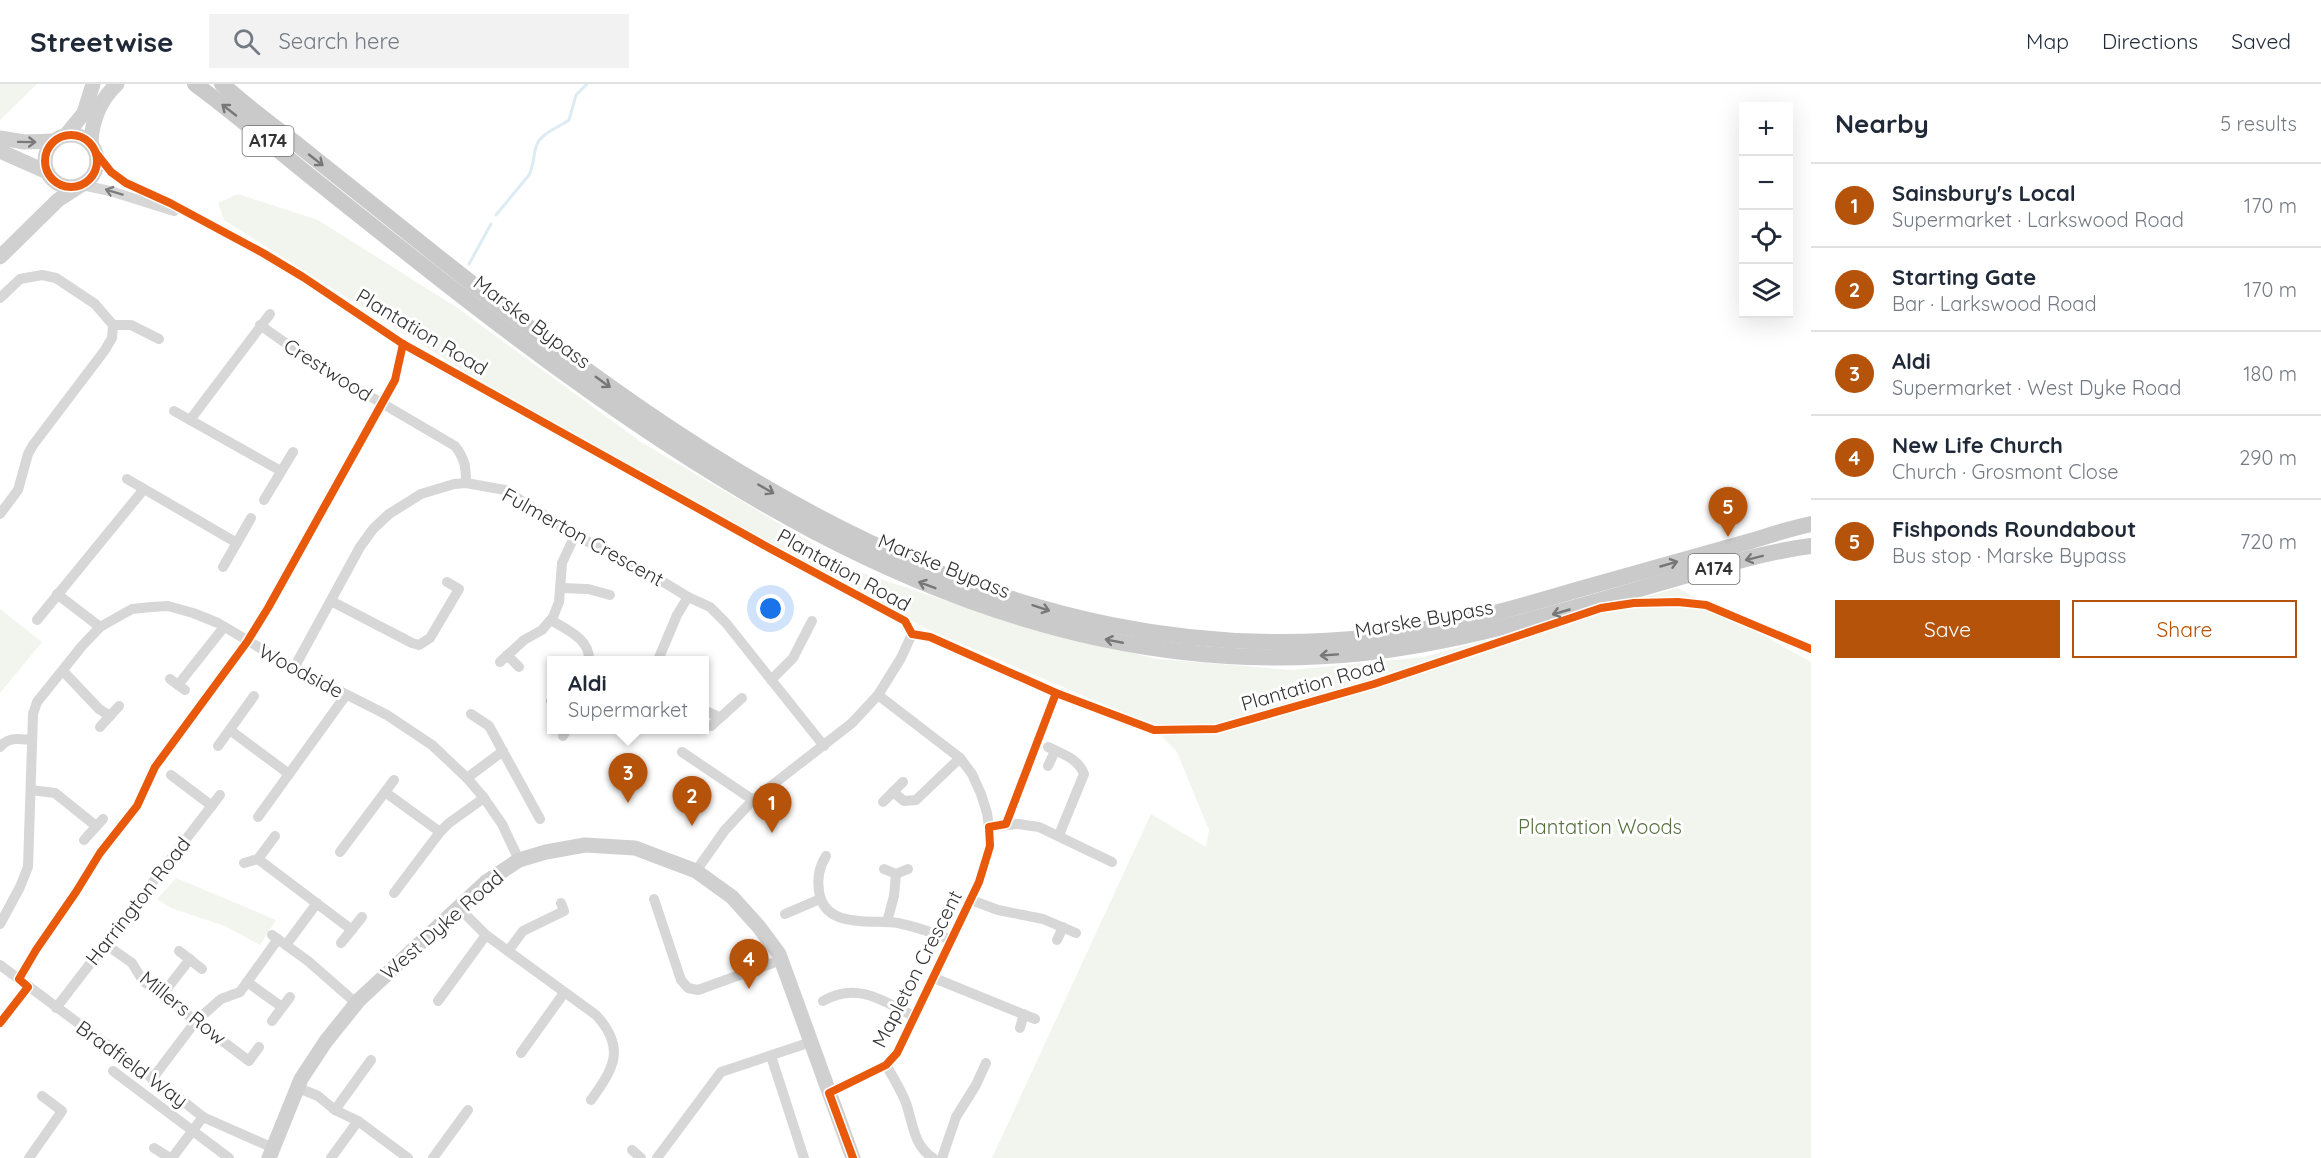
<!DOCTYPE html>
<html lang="en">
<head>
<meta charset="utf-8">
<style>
	:root { --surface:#fff; --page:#f2f2f3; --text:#1f2937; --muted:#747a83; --line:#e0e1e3; --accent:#b45309 }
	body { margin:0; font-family:Quicksand,sans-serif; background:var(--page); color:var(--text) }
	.controls { position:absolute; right:18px; top:18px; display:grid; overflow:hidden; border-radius:0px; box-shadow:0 6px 24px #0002 }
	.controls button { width:54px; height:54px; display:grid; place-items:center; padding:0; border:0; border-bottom:2px solid var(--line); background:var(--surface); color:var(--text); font:30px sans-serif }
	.you { position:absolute; left:771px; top:525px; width:21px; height:21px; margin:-15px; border:4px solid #fff; border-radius:50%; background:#1a73e8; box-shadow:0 0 0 9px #1a73e833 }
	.badge { display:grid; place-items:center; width:39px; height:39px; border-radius:50%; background:var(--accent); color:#fff; font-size:20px; font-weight:700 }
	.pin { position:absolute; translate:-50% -50px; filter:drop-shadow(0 2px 3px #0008) }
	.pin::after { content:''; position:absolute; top:32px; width:21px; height:18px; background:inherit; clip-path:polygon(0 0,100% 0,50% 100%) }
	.popup { position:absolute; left:547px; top:572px; width:162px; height:78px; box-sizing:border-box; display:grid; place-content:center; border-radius:0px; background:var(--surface); filter:drop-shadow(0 2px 4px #0005); font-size:20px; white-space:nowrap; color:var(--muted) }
	.popup b { font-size:22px; color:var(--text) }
	.popup::after { content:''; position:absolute; left:50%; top:100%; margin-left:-12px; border:12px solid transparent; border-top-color:var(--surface) }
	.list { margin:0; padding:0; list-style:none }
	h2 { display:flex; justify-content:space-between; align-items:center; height:78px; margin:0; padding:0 24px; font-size:26px }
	h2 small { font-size:20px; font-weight:400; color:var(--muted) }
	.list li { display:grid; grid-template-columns:39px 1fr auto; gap:18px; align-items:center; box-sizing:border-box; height:84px; padding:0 24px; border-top:2px solid var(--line) }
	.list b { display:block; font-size:22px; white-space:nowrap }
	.list p { margin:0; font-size:20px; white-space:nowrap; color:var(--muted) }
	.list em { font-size:20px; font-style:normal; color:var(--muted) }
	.actions { display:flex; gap:12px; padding:18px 24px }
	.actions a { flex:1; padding:14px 0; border:2px solid var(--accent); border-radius:0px; text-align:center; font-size:21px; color:var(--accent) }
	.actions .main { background:var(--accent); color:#fff }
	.icon { flex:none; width:33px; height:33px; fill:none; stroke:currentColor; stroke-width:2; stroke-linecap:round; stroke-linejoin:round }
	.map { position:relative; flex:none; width:1811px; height:1074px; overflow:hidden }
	header { display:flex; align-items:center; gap:36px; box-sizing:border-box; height:84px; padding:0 30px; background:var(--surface); border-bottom:2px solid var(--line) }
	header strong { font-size:28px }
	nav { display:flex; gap:33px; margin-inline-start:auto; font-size:21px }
	.search { width:420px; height:54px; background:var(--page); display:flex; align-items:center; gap:15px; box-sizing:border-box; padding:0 21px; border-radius:0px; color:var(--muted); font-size:22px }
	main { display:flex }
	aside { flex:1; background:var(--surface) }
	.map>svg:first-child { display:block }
</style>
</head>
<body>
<header>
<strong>Streetwise</strong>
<div class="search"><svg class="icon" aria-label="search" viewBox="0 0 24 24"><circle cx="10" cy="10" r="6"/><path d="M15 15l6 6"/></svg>Search here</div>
<nav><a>Map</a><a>Directions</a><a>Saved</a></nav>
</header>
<main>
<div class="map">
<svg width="1811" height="1074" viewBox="0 0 1811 1074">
	<rect width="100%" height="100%" fill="#fff"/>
	<!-- green -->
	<g fill="#f1f5ed">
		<path d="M0 0H37L0 36Z"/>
		<path d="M238 110 318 136 456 223 641 358 804 454 847 484 1016 540 1157 575 1293 586 1424 573 1678 504 1811 578V1074H992L1151 730 1206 763 1209 746 1177 668 1150 640 927 545 722 434 478 296 224 136 218 119Z"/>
		<path d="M0 525 42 558 0 609Z"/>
		<path d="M176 794 276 836 260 861 225 842 171 824 157 815Z"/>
	</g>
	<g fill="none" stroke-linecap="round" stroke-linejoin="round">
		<!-- stream -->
		<g stroke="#ddebf3" stroke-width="3">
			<path d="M496 131 529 91C534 81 533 73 536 63 540 49 558 44 569 36L576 11 587 0"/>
			<path d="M469 180 491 140"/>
		</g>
		<!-- street -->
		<g stroke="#d7d7d7" stroke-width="10">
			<path d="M96 69 111 88 126 99 170 119 263 169 303 193 403 260 771 465 905 537 912 550"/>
			<path d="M82 101 110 107 174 127"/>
			<path d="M0 214 20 195 42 191 56 194 95 220 113 241 112 254 105 266 33 361 28 370 18 406 0 430"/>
			<path d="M113 241H131L159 255"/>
			<path d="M260 241 315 280 455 362C465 375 466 383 466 399"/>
			<path d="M174 327 281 387"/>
			<path d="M190 336 270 230"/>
			<path d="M127 395 237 459"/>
			<path d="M264 416 293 368"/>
			<path d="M223 483 251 434"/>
			<path d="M561 504 588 505 610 511"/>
			<path d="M57 510 100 543"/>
			<path d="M331 517 412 559 419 561 430 554 459 505 447 498"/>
			<path d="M37 536 144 405"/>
			<path d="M551 536C567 546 590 555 589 576"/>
			<path d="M912 550 930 553 1056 609 1154 646 1216 645"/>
			<path d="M507 571 519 583"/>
			<path d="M658 576 677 531 688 513"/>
			<path d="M500 578 524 556 542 546 553 533 559 518 562 479 575 451"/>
			<path d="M294 584 360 463 373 445 389 430 421 410 454 400 466 399 505 406 575 451 647 488 688 513 710 523 726 539 824 662"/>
			<path d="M63 587 99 625 110 632"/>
			<path d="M170 595 185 606"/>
			<path d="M771 596 793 574 812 537"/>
			<path d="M178 601 224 543"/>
			<path d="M551 617H552"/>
			<path d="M704 626 719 633"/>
			<path d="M471 630 489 642 540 735"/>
			<path d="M711 642 742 614"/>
			<path d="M100 643 119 622"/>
			<path d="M230 646 289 690"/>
			<path d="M563 652 566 646"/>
			<path d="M218 662 254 612"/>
			<path d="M0 663C9 652 19 655 32 656"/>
			<path d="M1048 663C1062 670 1078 674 1084 690L1059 751"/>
			<path d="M682 668 753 716"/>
			<path d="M1048 682 1055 667"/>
			<path d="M171 691 212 722"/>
			<path d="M467 694 503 667"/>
			<path d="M31 706 55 709 96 742"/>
			<path d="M385 708 440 748"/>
			<path d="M893 708 904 717 916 716 960 674"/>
			<path d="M883 718 903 698"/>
			<path d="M258 733 346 611"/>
			<path d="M989 743 1018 740 1039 743 1112 778"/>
			<path d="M84 756 103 735"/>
			<path d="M340 768 394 696"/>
			<path d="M826 772C819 783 817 794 819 807 824 846 872 835 898 839 917 843 934 849 952 856"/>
			<path d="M258 775 352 846"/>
			<path d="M244 779 258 775 275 752"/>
			<path d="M884 785 896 790 908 785"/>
			<path d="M696 787 725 746 753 716 852 639 878 611 901 574 912 550"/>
			<path d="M394 809 440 748 449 739 484 714"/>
			<path d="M654 815 681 896 688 904 698 906 781 876"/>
			<path d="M971 816 998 826 1043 835 1076 849"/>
			<path d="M458 823 486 851 596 931C627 965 613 985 591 1016"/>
			<path d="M785 830 820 815"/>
			<path d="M887 838 894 812 896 790"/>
			<path d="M0 840 20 803 28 783 33 630 37 618 82 562 100 543 132 525 151 523 168 522 193 529 218 539 294 584 387 631 432 661 467 694 484 714 502 740 519 776"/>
			<path d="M272 851 308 877 356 919"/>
			<path d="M1057 856 1063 843"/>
			<path d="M341 859 362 833"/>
			<path d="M105 860 132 879 143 897 249 977 259 963"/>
			<path d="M286 861 317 819"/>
			<path d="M179 867 202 885"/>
			<path d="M508 867 523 847 564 827 561 819"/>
			<path d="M0 881 183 1017 203 1033 273 1064"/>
			<path d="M934 894 1035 935"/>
			<path d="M247 898 282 923"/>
			<path d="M162 911 190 875"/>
			<path d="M438 917 486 851"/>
			<path d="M823 917C857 897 884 917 915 933"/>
			<path d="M56 924 220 711"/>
			<path d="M272 937 290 913"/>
			<path d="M1020 944 1024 930"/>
			<path d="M521 969 564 909"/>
			<path d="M771 972 804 1074"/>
			<path d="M886 981C893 993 901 1006 906 1019 913 1039 913 1061 933 1074"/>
			<path d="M113 987 229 1074"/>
			<path d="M152 995 196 937 221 915 240 908 278 855"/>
			<path d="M296 1003 318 1012 335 1026 358 1037 408 1074"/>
			<path d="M829 1009 886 981 897 969 979 798 990 762 989 743 987 729 981 710 972 690 960 674 878 611"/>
			<path d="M335 1026 371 976"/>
			<path d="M154 1064 170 1074"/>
			<path d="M632 1066 641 1074"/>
			<path d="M29 1074 62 1027 42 1012"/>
			<path d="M172 1074 203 1033"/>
			<path d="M331 1074 358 1037"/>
			<path d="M433 1074 468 1026"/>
			<path d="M657 1074 721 988 811 958"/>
			<path d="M942 1074 956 1033 976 1001 986 979"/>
		</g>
		<!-- secondary -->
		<g stroke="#d0d0d0" stroke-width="15">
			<circle cx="71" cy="77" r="26"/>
			<path d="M66 51 84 29 93 0"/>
			<path d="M0 54 24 58 54 57"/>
			<path d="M91 59C92 36 100 16 117 0"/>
			<path d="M0 67 47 88"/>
			<path d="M0 173 58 116 78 103"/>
			<path d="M269 1074 301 995 326 957 359 916 486 798 519 776 546 768 585 761 635 764 696 787 732 813 759 843 779 870 853 1074"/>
		</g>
		<!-- primary -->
		<g stroke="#cacaca" stroke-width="16">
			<path d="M195 0C236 30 275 64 315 96 617 336 951 612 1364 569 1474 557 1581 521 1688 491 1728 480 1770 467 1811 462"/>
			<path d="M222 0C246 22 272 41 298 61 344 98 390 135 437 172 709 388 1007 593 1373 553 1443 545 1512 525 1580 505 1637 489 1694 473 1751 457 1771 451 1791 444 1811 440"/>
		</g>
		<!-- cycleway casing -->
		<g stroke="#fff" stroke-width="11">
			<g id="cycleway">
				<circle cx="71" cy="77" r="26"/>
				<path d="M96 69 111 88 126 99 170 119 263 169 303 193 403 260 771 465 905 537 912 550 930 553 1056 609 1154 646 1216 645 1374 600 1601 524 1634 519 1678 518 1706 521 1811 565"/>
				<path d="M0 939 28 903 19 895 36 866 76 808 100 769 137 722 155 683 247 558 268 524 395 296 403 260"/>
				<path d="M853 1074 829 1009 886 981 897 969 979 798 990 762 989 743 1006 740 1056 609"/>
			</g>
		</g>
		<!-- cycleway -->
		<use href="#cycleway" stroke="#e8590c" stroke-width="8"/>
	</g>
	<!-- one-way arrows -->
	<defs><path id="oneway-shaft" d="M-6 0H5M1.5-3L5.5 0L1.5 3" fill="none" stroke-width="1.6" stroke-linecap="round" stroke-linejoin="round" transform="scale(1.5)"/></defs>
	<g stroke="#777">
		<use href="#oneway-shaft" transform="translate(229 26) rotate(-142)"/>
		<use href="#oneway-shaft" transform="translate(316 76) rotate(38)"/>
		<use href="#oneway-shaft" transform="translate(603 298) rotate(36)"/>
		<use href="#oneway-shaft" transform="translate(766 405) rotate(30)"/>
		<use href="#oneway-shaft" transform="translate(1754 474) rotate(166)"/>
		<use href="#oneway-shaft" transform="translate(1669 480) rotate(-16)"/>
		<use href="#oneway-shaft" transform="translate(927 501) rotate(-159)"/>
		<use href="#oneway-shaft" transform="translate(1041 524) rotate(18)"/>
		<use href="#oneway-shaft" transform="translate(1561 528) rotate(164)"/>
		<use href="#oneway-shaft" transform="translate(1114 557) rotate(-169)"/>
		<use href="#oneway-shaft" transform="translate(1329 571) rotate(176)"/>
	</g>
	<use stroke="#7a7a7a" href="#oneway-shaft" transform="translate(27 58) rotate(1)"/>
	<use stroke="#7d7d7d" href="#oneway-shaft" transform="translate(114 108) rotate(-163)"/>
	<g text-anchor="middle" stroke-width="6" stroke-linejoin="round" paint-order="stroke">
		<!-- shield labels -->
		<g fill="#fff" stroke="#707070" stroke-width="1.5">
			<rect x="242.5" y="42" width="51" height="30" rx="4.5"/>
			<rect x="1688.5" y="470" width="51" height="30" rx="4.5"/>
		</g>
		<g font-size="18" font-weight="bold" fill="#333">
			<text x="268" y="63">A174</text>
			<text x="1714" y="491">A174</text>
		</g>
		<!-- street labels -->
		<g font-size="20" fill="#333" stroke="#fff">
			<text transform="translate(532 238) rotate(37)" y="7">Marske Bypass</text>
			<text transform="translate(422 248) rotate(31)" y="7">Plantation Road</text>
			<text transform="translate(328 286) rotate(32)" y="7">Crestwood</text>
			<text transform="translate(583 453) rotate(29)" y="7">Fulmerton Crescent</text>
			<text transform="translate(944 482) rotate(22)" y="7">Marske Bypass</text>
			<text transform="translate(844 486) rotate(29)" y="7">Plantation Road</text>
			<text transform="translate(1424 535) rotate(-10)" y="7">Marske Bypass</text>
			<text transform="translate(301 587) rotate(28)" y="7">Woodside</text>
			<text transform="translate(1313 600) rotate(-16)" y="7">Plantation Road</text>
			<text transform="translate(138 817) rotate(-52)" y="7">Harrington Road</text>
			<text transform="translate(442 841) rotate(-41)" y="7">West Dyke Road</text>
			<text transform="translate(917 885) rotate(-63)" y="7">Mapleton Crescent</text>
			<text transform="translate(183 924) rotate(39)" y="7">Millers Row</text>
			<text transform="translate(132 980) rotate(36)" y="7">Bradfield Way</text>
		</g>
		<!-- park labels -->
		<g font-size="20" fill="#56703f" stroke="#fff">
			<text x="1600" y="750">Plantation Woods</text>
		</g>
	</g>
</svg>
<div class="controls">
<button>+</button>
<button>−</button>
<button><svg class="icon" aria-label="locate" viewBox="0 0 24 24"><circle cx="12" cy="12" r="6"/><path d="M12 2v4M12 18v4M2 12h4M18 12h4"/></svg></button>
<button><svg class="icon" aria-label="layers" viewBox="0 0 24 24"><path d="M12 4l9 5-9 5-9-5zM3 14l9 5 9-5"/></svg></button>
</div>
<div class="you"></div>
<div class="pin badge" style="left:772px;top:749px">1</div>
<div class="pin badge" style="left:692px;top:742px">2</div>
<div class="pin badge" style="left:628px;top:719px">3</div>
<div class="popup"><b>Aldi</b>Supermarket</div>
<div class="pin badge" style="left:749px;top:905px">4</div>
<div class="pin badge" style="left:1728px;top:453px">5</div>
</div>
<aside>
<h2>Nearby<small>5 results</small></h2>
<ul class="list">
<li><span class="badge">1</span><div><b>Sainsbury's Local</b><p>Supermarket · Larkswood Road</p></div><em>170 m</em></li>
<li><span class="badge">2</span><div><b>Starting Gate</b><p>Bar · Larkswood Road</p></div><em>170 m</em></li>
<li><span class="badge">3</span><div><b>Aldi</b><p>Supermarket · West Dyke Road</p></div><em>180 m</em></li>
<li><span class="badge">4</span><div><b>New Life Church</b><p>Church · Grosmont Close</p></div><em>290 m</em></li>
<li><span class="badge">5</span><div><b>Fishponds Roundabout</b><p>Bus stop · Marske Bypass</p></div><em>720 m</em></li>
</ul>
<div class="actions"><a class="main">Save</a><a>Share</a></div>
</aside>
</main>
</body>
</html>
